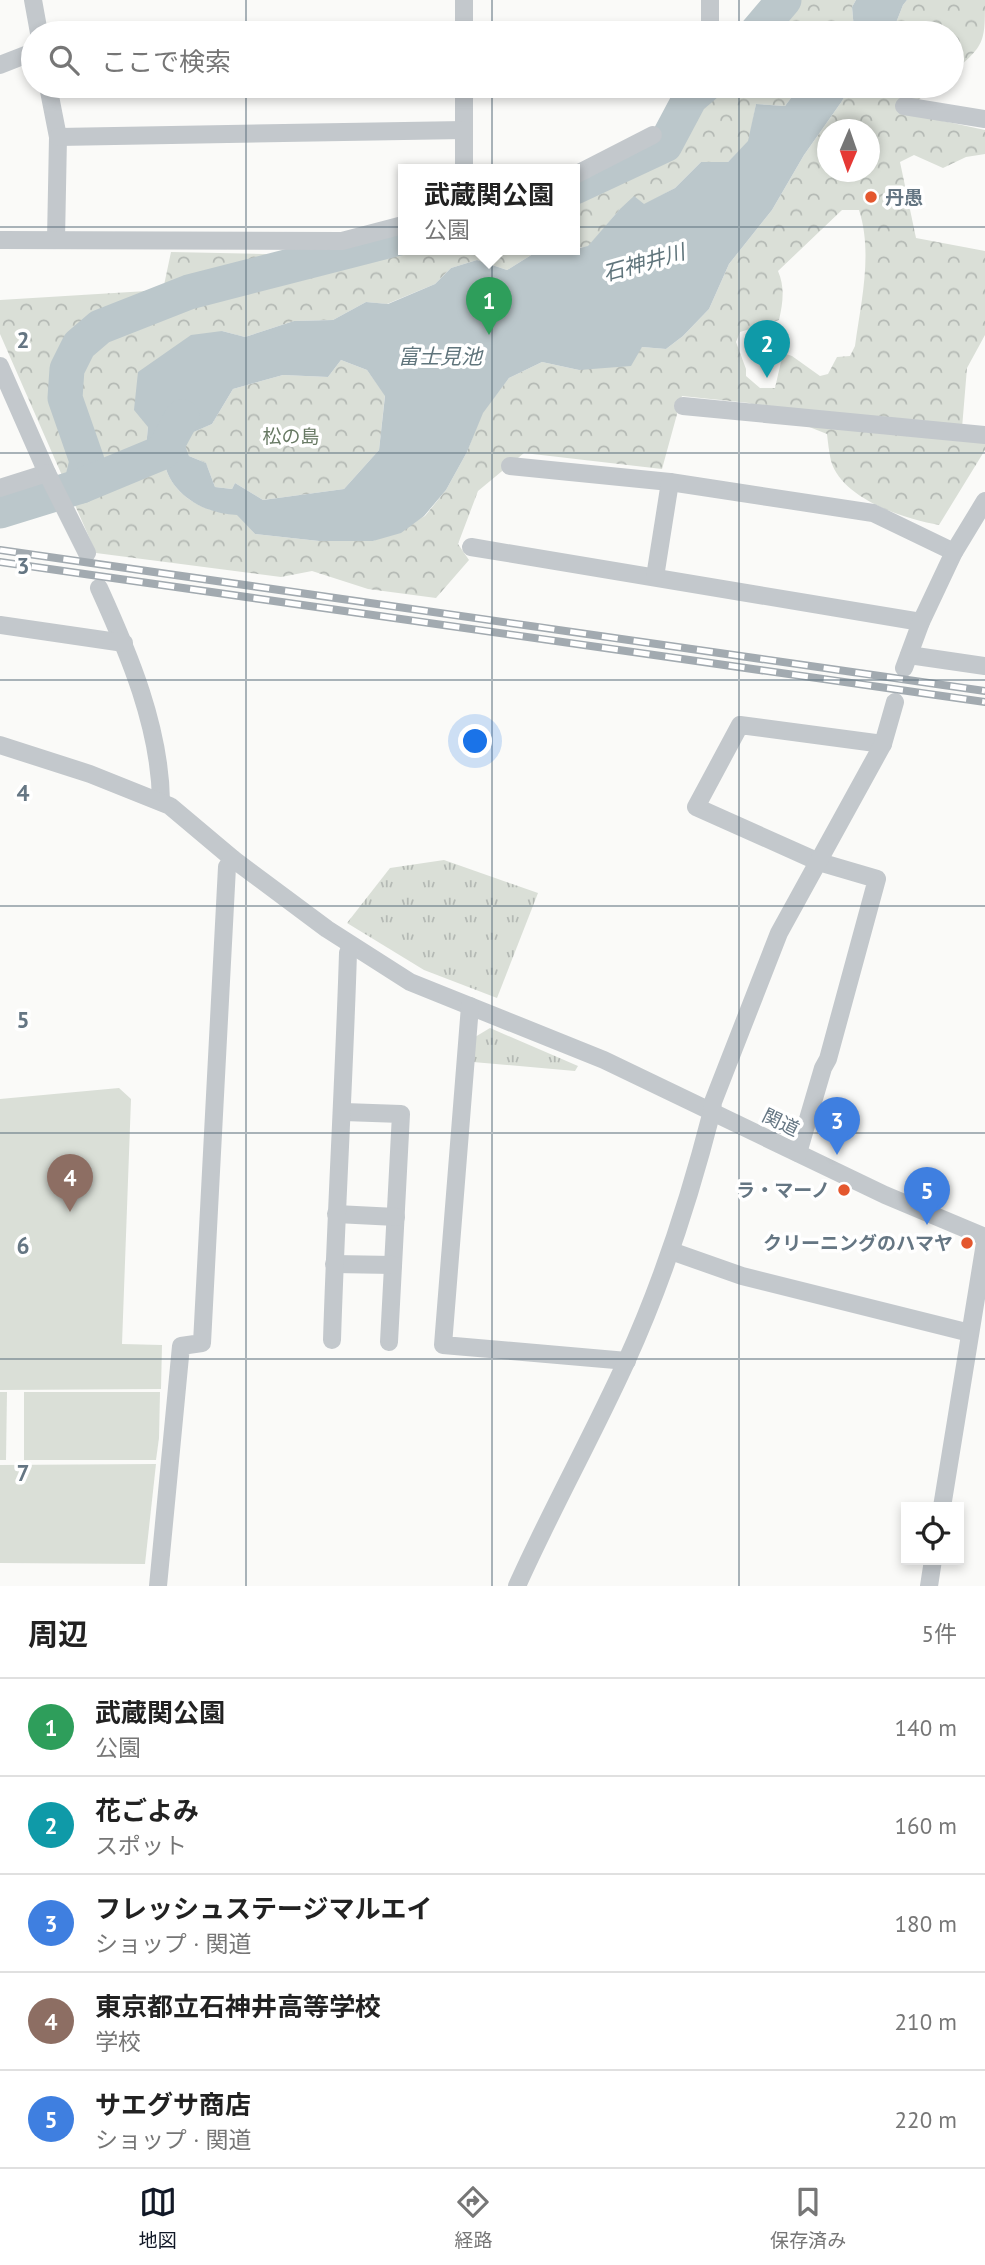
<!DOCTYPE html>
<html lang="ja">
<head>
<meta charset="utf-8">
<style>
	:root { --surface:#fff; --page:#f6f6f6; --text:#222; --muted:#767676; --line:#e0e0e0; --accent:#111827 }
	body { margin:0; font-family:"PT Sans","Noto Sans JP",sans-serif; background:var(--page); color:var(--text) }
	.controls { position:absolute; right:21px; bottom:21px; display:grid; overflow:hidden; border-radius:0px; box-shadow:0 4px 10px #0003 }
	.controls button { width:63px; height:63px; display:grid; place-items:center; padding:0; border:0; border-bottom:2px solid var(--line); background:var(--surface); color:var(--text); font:35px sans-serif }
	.compass { position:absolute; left:817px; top:119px; width:63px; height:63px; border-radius:50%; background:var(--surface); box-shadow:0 4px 10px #0003; rotate:182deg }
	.you { position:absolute; left:476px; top:742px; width:24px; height:24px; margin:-18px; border:5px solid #fff; border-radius:50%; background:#1a73e8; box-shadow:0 0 0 10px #1a73e833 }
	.badge { display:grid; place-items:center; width:46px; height:46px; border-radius:50%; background:var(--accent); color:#fff; font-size:23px; font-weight:700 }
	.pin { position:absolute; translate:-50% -58px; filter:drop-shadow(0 2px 4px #0008) }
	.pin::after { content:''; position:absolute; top:37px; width:24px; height:21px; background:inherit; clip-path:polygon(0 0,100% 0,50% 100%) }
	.popup { position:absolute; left:398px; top:164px; width:182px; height:91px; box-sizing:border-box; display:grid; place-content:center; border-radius:0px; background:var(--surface); filter:drop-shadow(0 2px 5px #0005); font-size:23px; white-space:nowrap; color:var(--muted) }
	.popup b { font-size:26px; color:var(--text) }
	.popup::after { content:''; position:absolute; left:50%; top:100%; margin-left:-14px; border:14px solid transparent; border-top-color:var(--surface) }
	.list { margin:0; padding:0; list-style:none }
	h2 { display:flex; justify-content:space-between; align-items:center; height:91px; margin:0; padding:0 28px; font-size:30px }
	h2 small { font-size:23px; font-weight:400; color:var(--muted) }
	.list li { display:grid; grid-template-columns:46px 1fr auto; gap:21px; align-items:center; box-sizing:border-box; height:98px; padding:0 28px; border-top:2px solid var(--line) }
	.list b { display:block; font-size:26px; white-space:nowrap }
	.list p { margin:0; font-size:23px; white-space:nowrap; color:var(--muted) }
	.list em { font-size:23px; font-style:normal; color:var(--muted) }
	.icon { flex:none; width:38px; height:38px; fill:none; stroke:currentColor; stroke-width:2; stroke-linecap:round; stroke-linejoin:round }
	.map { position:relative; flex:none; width:985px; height:1586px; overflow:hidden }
	.search { position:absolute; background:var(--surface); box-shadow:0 4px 10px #0003; left:21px; right:21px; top:21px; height:77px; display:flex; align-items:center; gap:18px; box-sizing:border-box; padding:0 24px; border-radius:38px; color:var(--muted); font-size:26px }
	.sheet { height:581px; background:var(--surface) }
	nav { display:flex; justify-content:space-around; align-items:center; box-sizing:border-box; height:98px; border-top:2px solid var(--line); background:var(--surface); font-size:19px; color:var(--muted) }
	nav a { display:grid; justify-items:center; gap:4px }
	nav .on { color:var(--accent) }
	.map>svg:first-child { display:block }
</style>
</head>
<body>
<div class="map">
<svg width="985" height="1586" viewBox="0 0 985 1586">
	<defs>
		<pattern id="grass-tufts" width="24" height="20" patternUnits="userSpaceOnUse" patternTransform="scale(1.75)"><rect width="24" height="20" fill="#dadfd7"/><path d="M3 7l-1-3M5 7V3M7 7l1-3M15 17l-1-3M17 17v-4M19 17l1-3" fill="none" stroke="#b4b9b4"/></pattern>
		<pattern id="forest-crowns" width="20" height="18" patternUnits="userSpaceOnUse" patternTransform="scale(1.75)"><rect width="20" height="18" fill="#dadfd7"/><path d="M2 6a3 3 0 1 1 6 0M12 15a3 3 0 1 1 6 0" fill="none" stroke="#b4b9b4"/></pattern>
	</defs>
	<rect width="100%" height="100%" fill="#fafaf8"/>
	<!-- grass -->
	<g fill="url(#grass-tufts)">
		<path d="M444 860 538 893 497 998 424 970 347 923 390 868Z"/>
		<path d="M490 1028 578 1066 575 1071 473 1062 475 1037Z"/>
	</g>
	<!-- forest -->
	<g fill="url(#forest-crowns)" fill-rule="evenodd">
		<path d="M788 0H856L852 7 854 29 849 33H761Z"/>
		<path d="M907 0H985C985 43 985 45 952 73V33H892L903 5Z"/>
		<path d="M715 86H800L785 106 756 104 749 141 728 162H701L675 188 644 205 620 209 588 247 562 249H575V194L586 191 675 144 697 103Z"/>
		<path d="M850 86H936L917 101 920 116 985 130V154L966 157 943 168 914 155 900 162 916 238 985 251V335L967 368 961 440 985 443V450L939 525C905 519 842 499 831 461 829 452 828 443 827 434L749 403 682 396 662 469 524 453 478 491 458 544 469 560 436 598 368 589 312 571 281 577 96 553 0 334V300L163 290 171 252 359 256 403 245V249H541L507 270 477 260 451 268 435 284 387 304 366 302 333 320 294 321 245 337 222 331 148 427 146 447 164 461C170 495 205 514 237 514L255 534 319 541H373L425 516 446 490 467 452 482 413 509 378 542 362 579 370 642 347 666 349 683 336 709 309 729 264 772 210 804 155 842 101ZM828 130H870V172H828ZM842 210H859C873 253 861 302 855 346L850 356 837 357 828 374 820 376 792 356 783 353 775 388H760L746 376V369L736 342 740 332 779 320C783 303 785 287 778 271Z"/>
		<path d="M341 360 367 370 385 395 379 450 344 489 263 500 235 483 232 489 215 487 206 463 189 456 181 437 212 424 233 389 283 375 328 377Z"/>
	</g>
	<!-- pitch -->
	<g fill="#dadfd7">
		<path d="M119 1088 131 1099 122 1344 162 1345 161 1389 0 1390V1099Z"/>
		<path d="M0 1392H7L6 1460H0Z"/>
		<path d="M24 1392H160L159 1438 156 1460H24Z"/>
		<path d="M156 1464 145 1564 0 1563V1465Z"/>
	</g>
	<!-- water -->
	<g fill="#bbc7cb" fill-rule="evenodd">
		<path d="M856 0H907L903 5 892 33H849L854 29 852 7Z"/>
		<path d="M800 86H850L842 101 804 155 772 210 729 264 709 309 683 336 666 349 642 347 631 366 579 370 542 362 509 378 483 413 467 452 446 490 424 516 401 533 373 541H319L255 534 237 515C205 514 170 495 164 461L146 447 148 427 134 410 138 372 191 335 222 331 245 337 294 321 333 320 366 302 388 304 435 284 451 268 477 260 507 270 541 249 572 250 588 246 620 209 634 196 644 204 675 188 701 162H728L748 141 756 104 785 106ZM341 360 367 370 385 396 379 450 344 489 263 500 235 483 232 489 215 487 206 463 189 456 182 437 212 424 233 389 283 375 328 377Z"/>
	</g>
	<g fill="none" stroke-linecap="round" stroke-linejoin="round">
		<!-- river -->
		<g stroke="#bbc7cb" stroke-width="35">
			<path d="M756 33 784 0"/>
			<path d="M575 187 665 145 690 98 704 86"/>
			<path d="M81 486 87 461 65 398 67 369 79 345 100 327 189 292 403 237"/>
			<path d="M0 511 81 486 163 452 182 417"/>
		</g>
		<!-- street -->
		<g stroke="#c3c8cc" stroke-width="18">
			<path d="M33 0 39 33"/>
			<path d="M464 0V33"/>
			<path d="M368 33 464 32"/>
			<path d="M710 33V0"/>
			<path d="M0 65 33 52"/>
			<path d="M48 86 58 137 56 240"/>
			<path d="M464 86V169"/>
			<path d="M904 106 985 119"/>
			<path d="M58 137 464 130"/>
			<path d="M575 175 653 135"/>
			<path d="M0 240 342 241 403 225"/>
			<path d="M0 366 47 473 0 488"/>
			<path d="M683 406 985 435"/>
			<path d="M510 466 670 482 873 513 954 552"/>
			<path d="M47 473 87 553"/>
			<path d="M471 547 921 622"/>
			<path d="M655 577 670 482"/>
			<path d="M99 588C129 654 160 727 161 801"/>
			<path d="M0 625 124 643"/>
			<path d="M909 655 985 666"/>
			<path d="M904 668 921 622 954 552 985 501"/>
			<path d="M0 745 90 774 170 806 233 859 327 929 410 982 604 1060 885 1195 985 1237"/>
			<path d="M470 1006 443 1345 627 1361"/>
			<path d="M344 1112 401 1114 389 1342"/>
			<path d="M798 1153 823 1068 828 1059 877 879 819 862 696 807 740 725 883 744"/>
			<path d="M336 1214 396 1217"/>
			<path d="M671 1251 742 1276 970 1333"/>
			<path d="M334 1264 393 1265"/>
			<path d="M332 1340C336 1211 344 1082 348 953L351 946"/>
			<path d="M942 1507 985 1243"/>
			<path d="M158 1586 181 1346 202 1343 227 867 233 859"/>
			<path d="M517 1586C551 1510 592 1437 626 1362 663 1281 690 1197 712 1111L713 1102 779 933 883 744 895 702"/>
			<path d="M929 1586 933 1560"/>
		</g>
		<!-- rail casing -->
		<g stroke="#a2aab0" stroke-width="8">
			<g id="rail">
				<path d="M0 550 985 691"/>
				<path d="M0 562 985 702"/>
			</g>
		</g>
		<!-- rail -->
		<use href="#rail" stroke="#fff" stroke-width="5" stroke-dasharray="16" stroke-linecap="butt"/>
	</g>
	<!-- grid -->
	<path fill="none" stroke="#657683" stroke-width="2" stroke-opacity="0.55" d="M246 0V33M492 0V33M739 0V33M246 86V1586M492 86V1586M739 86V1586M0 227H985M0 453H985M0 680H985M0 906H985M0 1133H985M0 1359H985"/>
	<!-- markers -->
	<g fill="#e4572e" stroke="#fff" stroke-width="2.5">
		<circle cx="871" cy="197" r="7"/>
		<circle cx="844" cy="1190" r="7"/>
		<circle cx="967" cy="1243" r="7"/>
	</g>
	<g text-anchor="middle" stroke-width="7" stroke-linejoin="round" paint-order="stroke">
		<!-- poi labels -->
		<g font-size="19" font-weight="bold" fill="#657683" stroke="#fff" text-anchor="end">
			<text x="885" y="204" text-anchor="start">丹愚</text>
			<text x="830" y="1197">ラ・マーノ</text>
			<text x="953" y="1250">クリーニングのハマヤ</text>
		</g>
		<!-- park labels -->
		<g font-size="19" fill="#687a64" stroke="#fff">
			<text x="291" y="443">松の島</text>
		</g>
		<!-- street labels -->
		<g font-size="19" fill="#657683" stroke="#fff">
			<text transform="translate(781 1122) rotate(26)" y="7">関道</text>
		</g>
		<!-- water labels -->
		<g font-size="21" font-style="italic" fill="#60757c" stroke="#fff">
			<text transform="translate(644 263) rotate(-16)" y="7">石神井川</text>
			<text x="440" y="364">富士見池</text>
		</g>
	</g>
	<g font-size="23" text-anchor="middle" font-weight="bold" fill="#657683" stroke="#fff" stroke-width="7" stroke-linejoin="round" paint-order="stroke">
		<text x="23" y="348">2</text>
		<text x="23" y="574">3</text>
		<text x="23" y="801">4</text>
		<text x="23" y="1028">5</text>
		<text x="23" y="1254">6</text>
		<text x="23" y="1481">7</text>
	</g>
</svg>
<div class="controls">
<button><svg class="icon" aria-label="locate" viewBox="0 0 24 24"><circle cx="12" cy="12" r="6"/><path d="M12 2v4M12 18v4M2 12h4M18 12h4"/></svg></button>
</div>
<svg class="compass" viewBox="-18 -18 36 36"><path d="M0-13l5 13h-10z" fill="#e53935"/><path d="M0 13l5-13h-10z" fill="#767676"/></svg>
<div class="you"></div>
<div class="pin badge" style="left:489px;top:335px;background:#2e9e5b">1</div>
<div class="popup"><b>武蔵関公園</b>公園</div>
<div class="pin badge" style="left:767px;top:378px;background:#0f9aa8">2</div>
<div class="pin badge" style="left:837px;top:1155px;background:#3f7fe0">3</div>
<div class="pin badge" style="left:70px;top:1212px;background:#8d6e63">4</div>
<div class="pin badge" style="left:927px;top:1225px;background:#3f7fe0">5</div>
<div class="search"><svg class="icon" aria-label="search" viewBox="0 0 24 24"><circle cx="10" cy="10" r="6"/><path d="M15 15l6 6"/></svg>ここで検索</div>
</div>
<section class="sheet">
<h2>周辺<small>5件</small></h2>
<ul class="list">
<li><span class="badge" style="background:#2e9e5b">1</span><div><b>武蔵関公園</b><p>公園</p></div><em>140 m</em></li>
<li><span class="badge" style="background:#0f9aa8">2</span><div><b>花ごよみ</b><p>スポット</p></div><em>160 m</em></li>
<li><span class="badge" style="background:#3f7fe0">3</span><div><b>フレッシュステージマルエイ</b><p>ショップ · 関道</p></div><em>180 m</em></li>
<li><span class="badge" style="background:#8d6e63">4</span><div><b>東京都立石神井高等学校</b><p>学校</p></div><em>210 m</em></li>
<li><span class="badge" style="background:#3f7fe0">5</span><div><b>サエグサ商店</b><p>ショップ · 関道</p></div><em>220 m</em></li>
</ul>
</section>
<nav>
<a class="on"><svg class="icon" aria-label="map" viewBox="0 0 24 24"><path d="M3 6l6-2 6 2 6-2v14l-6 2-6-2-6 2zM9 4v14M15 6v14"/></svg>地図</a>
<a><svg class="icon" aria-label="directions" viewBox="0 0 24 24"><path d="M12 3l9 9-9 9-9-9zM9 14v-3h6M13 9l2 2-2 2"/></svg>経路</a>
<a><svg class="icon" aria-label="saved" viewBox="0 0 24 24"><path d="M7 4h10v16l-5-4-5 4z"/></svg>保存済み</a>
</nav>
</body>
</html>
